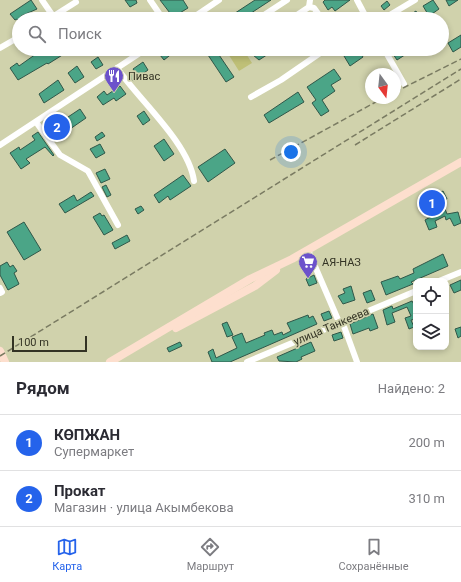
<!DOCTYPE html>
<html lang="ru">
<head>
<meta charset="utf-8">
<style>
	:root { --surface:#fff; --page:#f2f2f3; --text:#2b2b33; --muted:#7c7c81; --line:#e1e1e2; --accent:#2563eb }
	body { margin:0; font-family:Roboto,sans-serif; background:var(--page); color:var(--text) }
	.controls { position:absolute; right:12px; bottom:12px; display:grid; overflow:hidden; border-radius:8px; box-shadow:0 2px 6px #0003 }
	.controls button { width:36px; height:36px; display:grid; place-items:center; padding:0; border:0; border-bottom:1px solid var(--line); background:var(--surface); color:var(--text); font:20px sans-serif }
	.compass { position:absolute; left:365px; top:68px; width:36px; height:36px; border-radius:50%; background:var(--surface); box-shadow:0 2px 6px #0003; rotate:165deg }
	.scale { position:absolute; left:12px; bottom:10px; width:75px; box-sizing:border-box; padding-left:4px; border:2px solid #333324; border-top:0; font-size:11px; line-height:14px; white-space:nowrap; color:#333324; -webkit-text-stroke:3px #d0d2ac; paint-order:stroke }
	.you { position:absolute; left:291px; top:152px; width:14px; height:14px; margin:-10px; border:3px solid #fff; border-radius:50%; background:#1a73e8; box-shadow:0 0 0 6px #1a73e833 }
	.badge { display:grid; place-items:center; width:26px; height:26px; border-radius:50%; background:var(--accent); color:#fff; font-size:13px; font-weight:700 }
	.pin { position:absolute; translate:-50% -50%; border:2px solid #fff; box-shadow:0 1px 4px #0006 }
	.list { margin:0; padding:0; list-style:none }
	h2 { display:flex; justify-content:space-between; align-items:center; height:52px; margin:0; padding:0 16px; font-size:17px }
	h2 small { font-size:13px; font-weight:400; color:var(--muted) }
	.list li { display:grid; grid-template-columns:26px 1fr auto; gap:12px; align-items:center; box-sizing:border-box; height:56px; padding:0 16px; border-top:1px solid var(--line) }
	.list b { display:block; font-size:15px; white-space:nowrap }
	.list p { margin:0; font-size:13px; white-space:nowrap; color:var(--muted) }
	.list em { font-size:13px; font-style:normal; color:var(--muted) }
	.icon { flex:none; width:22px; height:22px; fill:none; stroke:currentColor; stroke-width:2; stroke-linecap:round; stroke-linejoin:round }
	.map { position:relative; flex:none; width:461px; height:362px; overflow:hidden }
	.search { position:absolute; background:var(--surface); box-shadow:0 2px 6px #0003; left:12px; right:12px; top:12px; height:44px; display:flex; align-items:center; gap:10px; box-sizing:border-box; padding:0 14px; border-radius:22px; color:var(--muted); font-size:15px }
	.sheet { height:164px; background:var(--surface) }
	nav { display:flex; justify-content:space-around; align-items:center; box-sizing:border-box; height:56px; border-top:1px solid var(--line); background:var(--surface); font-size:11px; color:var(--muted) }
	nav a { display:grid; justify-items:center; gap:2px }
	nav .on { color:var(--accent) }
	.map>svg:first-child { display:block }
</style>
</head>
<body>
<div class="map">
<svg width="461" height="362" viewBox="0 0 461 362">
	<rect width="100%" height="100%" fill="#d0d2ac"/>
	<!-- green -->
	<path fill="#bfc077" d="M225 49H243L252 63 239 71Z"/>
	<!-- building -->
	<g fill="#4ba587" stroke="#305749">
		<path d="M31 0 37 9 21 16 22 18 18 20 17 19 15 20 10 14Z"/>
		<path d="M125 0H136L137 3 130 7Z"/>
		<path d="M160 0H183L188 8 173 17Z"/>
		<path d="M255 0H271L242 19H226Z"/>
		<path d="M325 0H350L335 11 332 7 328 10 323 2Z"/>
		<path d="M433 0 439 9 429 16 423 6Z"/>
		<path d="M446 0H458L449 6Z"/>
		<path d="M387 1 390 5 384 10 381 6Z"/>
		<path d="M416 11 420 19H409L408 16Z"/>
		<path d="M461 35V47L453 52 448 43Z"/>
		<path d="M43 49H61L64 54 48 64 47 63 18 80 10 68 17 63 19 66Z"/>
		<path d="M169 49H172L174 52 164 60 160 55Z"/>
		<path d="M204 49H215L234 77 226 82Z"/>
		<path d="M259 49H276L259 60 253 55 260 51Z"/>
		<path d="M354 49H358L363 57 350 66 344 56Z"/>
		<path d="M402 49H414L397 60 393 54Z"/>
		<path d="M98 57 103 65 96 69 91 62Z"/>
		<path d="M143 62 148 70 133 81 129 76 135 72 133 69Z"/>
		<path d="M77 66 84 77 75 83 68 73Z"/>
		<path d="M334 69 341 79 331 85 335 91 322 100 329 111 321 116 312 103 316 100 307 87Z"/>
		<path d="M58 80 64 90 44 103 39 94Z"/>
		<path d="M120 86 126 94 116 101 114 98 103 105 97 97 104 91 107 95Z"/>
		<path d="M298 92 304 102 269 123 264 115Z"/>
		<path d="M80 109 86 118 70 129 68 127 57 134 53 127Z"/>
		<path d="M144 111 150 120 143 125 137 116Z"/>
		<path d="M38 132 54 155 53 156 45 147 26 159 30 163 21 169 10 153 19 147 20 150 35 140 32 136Z"/>
		<path d="M102 132 105 136 97 141 95 137Z"/>
		<path d="M164 139 174 154 164 161 154 146Z"/>
		<path d="M100 144 105 153 96 158 90 149Z"/>
		<path d="M225 149 235 163 208 182 198 167Z"/>
		<path d="M105 169 110 179 101 183 96 173Z"/>
		<path d="M183 175 191 186 170 200 168 196 159 203 154 195Z"/>
		<path d="M106 185 111 195 107 197 102 187Z"/>
		<path d="M443 191 447 199 430 208 428 204 438 199 436 195Z"/>
		<path d="M91 192 94 196 65 213 59 204 74 195 77 201Z"/>
		<path d="M141 206 144 210 138 214 135 209Z"/>
		<path d="M445 209 447 214 458 212 461 223 454 226 450 218 446 220 445 216 435 221 437 227 429 230 425 220Z"/>
		<path d="M100 213 102 216 104 215 113 230 104 235 93 217Z"/>
		<path d="M24 222 41 250 24 260 7 232Z"/>
		<path d="M127 235 130 241 115 249 112 243Z"/>
		<path d="M443 254 448 266 411 282 413 284 386 295 381 282 398 276 400 279 414 273 413 269Z"/>
		<path d="M7 262 10 267 13 265 17 271 14 273 19 284 8 290 0 275V266Z"/>
		<path d="M314 275 317 283 309 286 306 279Z"/>
		<path d="M461 280V290L454 293 450 285Z"/>
		<path d="M351 286 355 300 343 304 338 296 345 293 343 289Z"/>
		<path d="M371 290 375 300 367 303 363 293Z"/>
		<path d="M412 301 416 308V319L411 320 414 327 409 329 405 318 411 316 407 307 392 313 395 322 387 325 383 310 392 306 393 309Z"/>
		<path d="M329 311 332 318 324 321 321 314Z"/>
		<path d="M373 314 378 328 370 331 369 328 353 334 350 324Z"/>
		<path d="M308 315 309 318 313 316 317 324 230 362H212L208 352 213 349 216 358 237 348 232 337 242 333 246 343 265 335 264 333 272 330 274 335 282 332 283 335 291 331 287 323Z"/>
		<path d="M227 322 233 335 227 337 222 324Z"/>
		<path d="M461 327V336L458 338 455 329Z"/>
		<path d="M341 332 343 338 334 341 332 335Z"/>
		<path d="M180 342 182 346 169 352 167 348Z"/>
		<path d="M311 342 315 351 301 357 302 359 296 362 279 361 277 357Z"/>
	</g>
	<g fill="none" stroke-linecap="round" stroke-linejoin="round">
		<!-- minor -->
		<g stroke="#fff" stroke-width="6">
			<path d="M42 0 53 16"/>
			<path d="M150 0 163 19"/>
			<path d="M357 0 367 19"/>
			<path d="M309 7 314 8 322 19"/>
			<path d="M49 19 76 2"/>
			<path d="M191 19 219 0"/>
			<path d="M258 19 287 0"/>
			<path d="M291 19 309 7 310 0"/>
			<path d="M383 19 415 0"/>
			<path d="M0 48 19 37"/>
			<path d="M384 49 404 84"/>
			<path d="M117 68C139 100 189 143 194 181"/>
			<path d="M251 97 281 80 326 49"/>
			<path d="M36 122 60 155 88 171 118 225"/>
			<path d="M0 145 146 49"/>
			<path d="M308 250 339 322"/>
			<path d="M439 281 461 272"/>
			<path d="M0 288 2 292 0 293"/>
			<path d="M342 321 357 362"/>
			<path d="M247 362 416 291"/>
		</g>
		<!-- major -->
		<g stroke="#fddfce" stroke-width="8">
			<path d="M176 328 255 286 276 270"/>
			<path d="M0 351 5 362"/>
			<path d="M110 362 250 279 292 259 461 162"/>
		</g>
		<!-- rail -->
		<g stroke="#7a7b62" stroke-width="1.5" stroke-dasharray="6 3" stroke-linecap="butt">
			<path d="M395 92 461 59"/>
			<path d="M355 145 461 79"/>
			<path d="M270 160 383 98"/>
			<path d="M0 356 461 69"/>
		</g>
	</g>
	<!-- icons -->
	<defs>
		<g id="restaurant-pin" transform="scale(1)"><path d="M0 17L-7.5 6A9.5 9.5 0 1 1 7.5 6Z" fill="#6c52cb" stroke="#d0d2ac"/><path d="M-5-6h1v4h1v-4h1v4h1v-4h1v5L-1.5 .5V6h-2V.5L-5-1ZM5-6V6H3V1.5H1.5Q1.5-4 5-6Z" fill="#fff"/></g>
		<g id="supermarket-pin" transform="scale(1)"><path d="M0 17L-7.5 6A9.5 9.5 0 1 1 7.5 6Z" fill="#6c52cb" stroke="#d0d2ac"/><path d="M-6-5.5h2.5l.6 2H6L4.5 2H-2.5L-4.4-4H-6ZM-1.5 3.2a1.3 1.3 0 1 0 .1 0ZM3 3.2a1.3 1.3 0 1 0 .1 0Z" fill="#fff"/></g>
	</defs>
	<g fill-rule="evenodd">
		<use href="#restaurant-pin" x="114" y="76"/>
		<use href="#supermarket-pin" x="308" y="262"/>
	</g>
	<g text-anchor="middle" stroke-width="3.5" stroke-linejoin="round" paint-order="stroke">
		<!-- poi labels -->
		<g font-size="11" fill="#333324" stroke="#d0d2ac" text-anchor="start">
			<text x="128" y="80">Пивас</text>
			<text x="322" y="266">АЯ-НАЗ</text>
		</g>
		<!-- street labels -->
		<g font-size="11" fill="#333324" stroke="#d0d2ac">
			<text transform="translate(331 326) rotate(-23)" y="4">улица Танкеева</text>
		</g>
	</g>
</svg>
<div class="controls">
<button><svg class="icon" aria-label="locate" viewBox="0 0 24 24"><circle cx="12" cy="12" r="6"/><path d="M12 2v4M12 18v4M2 12h4M18 12h4"/></svg></button>
<button><svg class="icon" aria-label="layers" viewBox="0 0 24 24"><path d="M12 4l9 5-9 5-9-5zM3 14l9 5 9-5"/></svg></button>
</div>
<svg class="compass" viewBox="-18 -18 36 36"><path d="M0-13l5 13h-10z" fill="#e53935"/><path d="M0 13l5-13h-10z" fill="#7c7c81"/></svg>
<div class="scale">100 m</div>
<div class="you"></div>
<div class="pin badge" style="left:432px;top:203px">1</div>
<div class="pin badge" style="left:57px;top:127px">2</div>
<div class="search"><svg class="icon" aria-label="search" viewBox="0 0 24 24"><circle cx="10" cy="10" r="6"/><path d="M15 15l6 6"/></svg>Поиск</div>
</div>
<section class="sheet">
<h2>Рядом<small>Найдено: 2</small></h2>
<ul class="list">
<li><span class="badge">1</span><div><b>КӨПЖАН</b><p>Супермаркет</p></div><em>200 m</em></li>
<li><span class="badge">2</span><div><b>Прокат</b><p>Магазин · улица Акымбекова</p></div><em>310 m</em></li>
</ul>
</section>
<nav>
<a class="on"><svg class="icon" aria-label="map" viewBox="0 0 24 24"><path d="M3 6l6-2 6 2 6-2v14l-6 2-6-2-6 2zM9 4v14M15 6v14"/></svg>Карта</a>
<a><svg class="icon" aria-label="directions" viewBox="0 0 24 24"><path d="M12 3l9 9-9 9-9-9zM9 14v-3h6M13 9l2 2-2 2"/></svg>Маршрут</a>
<a><svg class="icon" aria-label="saved" viewBox="0 0 24 24"><path d="M7 4h10v16l-5-4-5 4z"/></svg>Сохранённые</a>
</nav>
</body>
</html>
